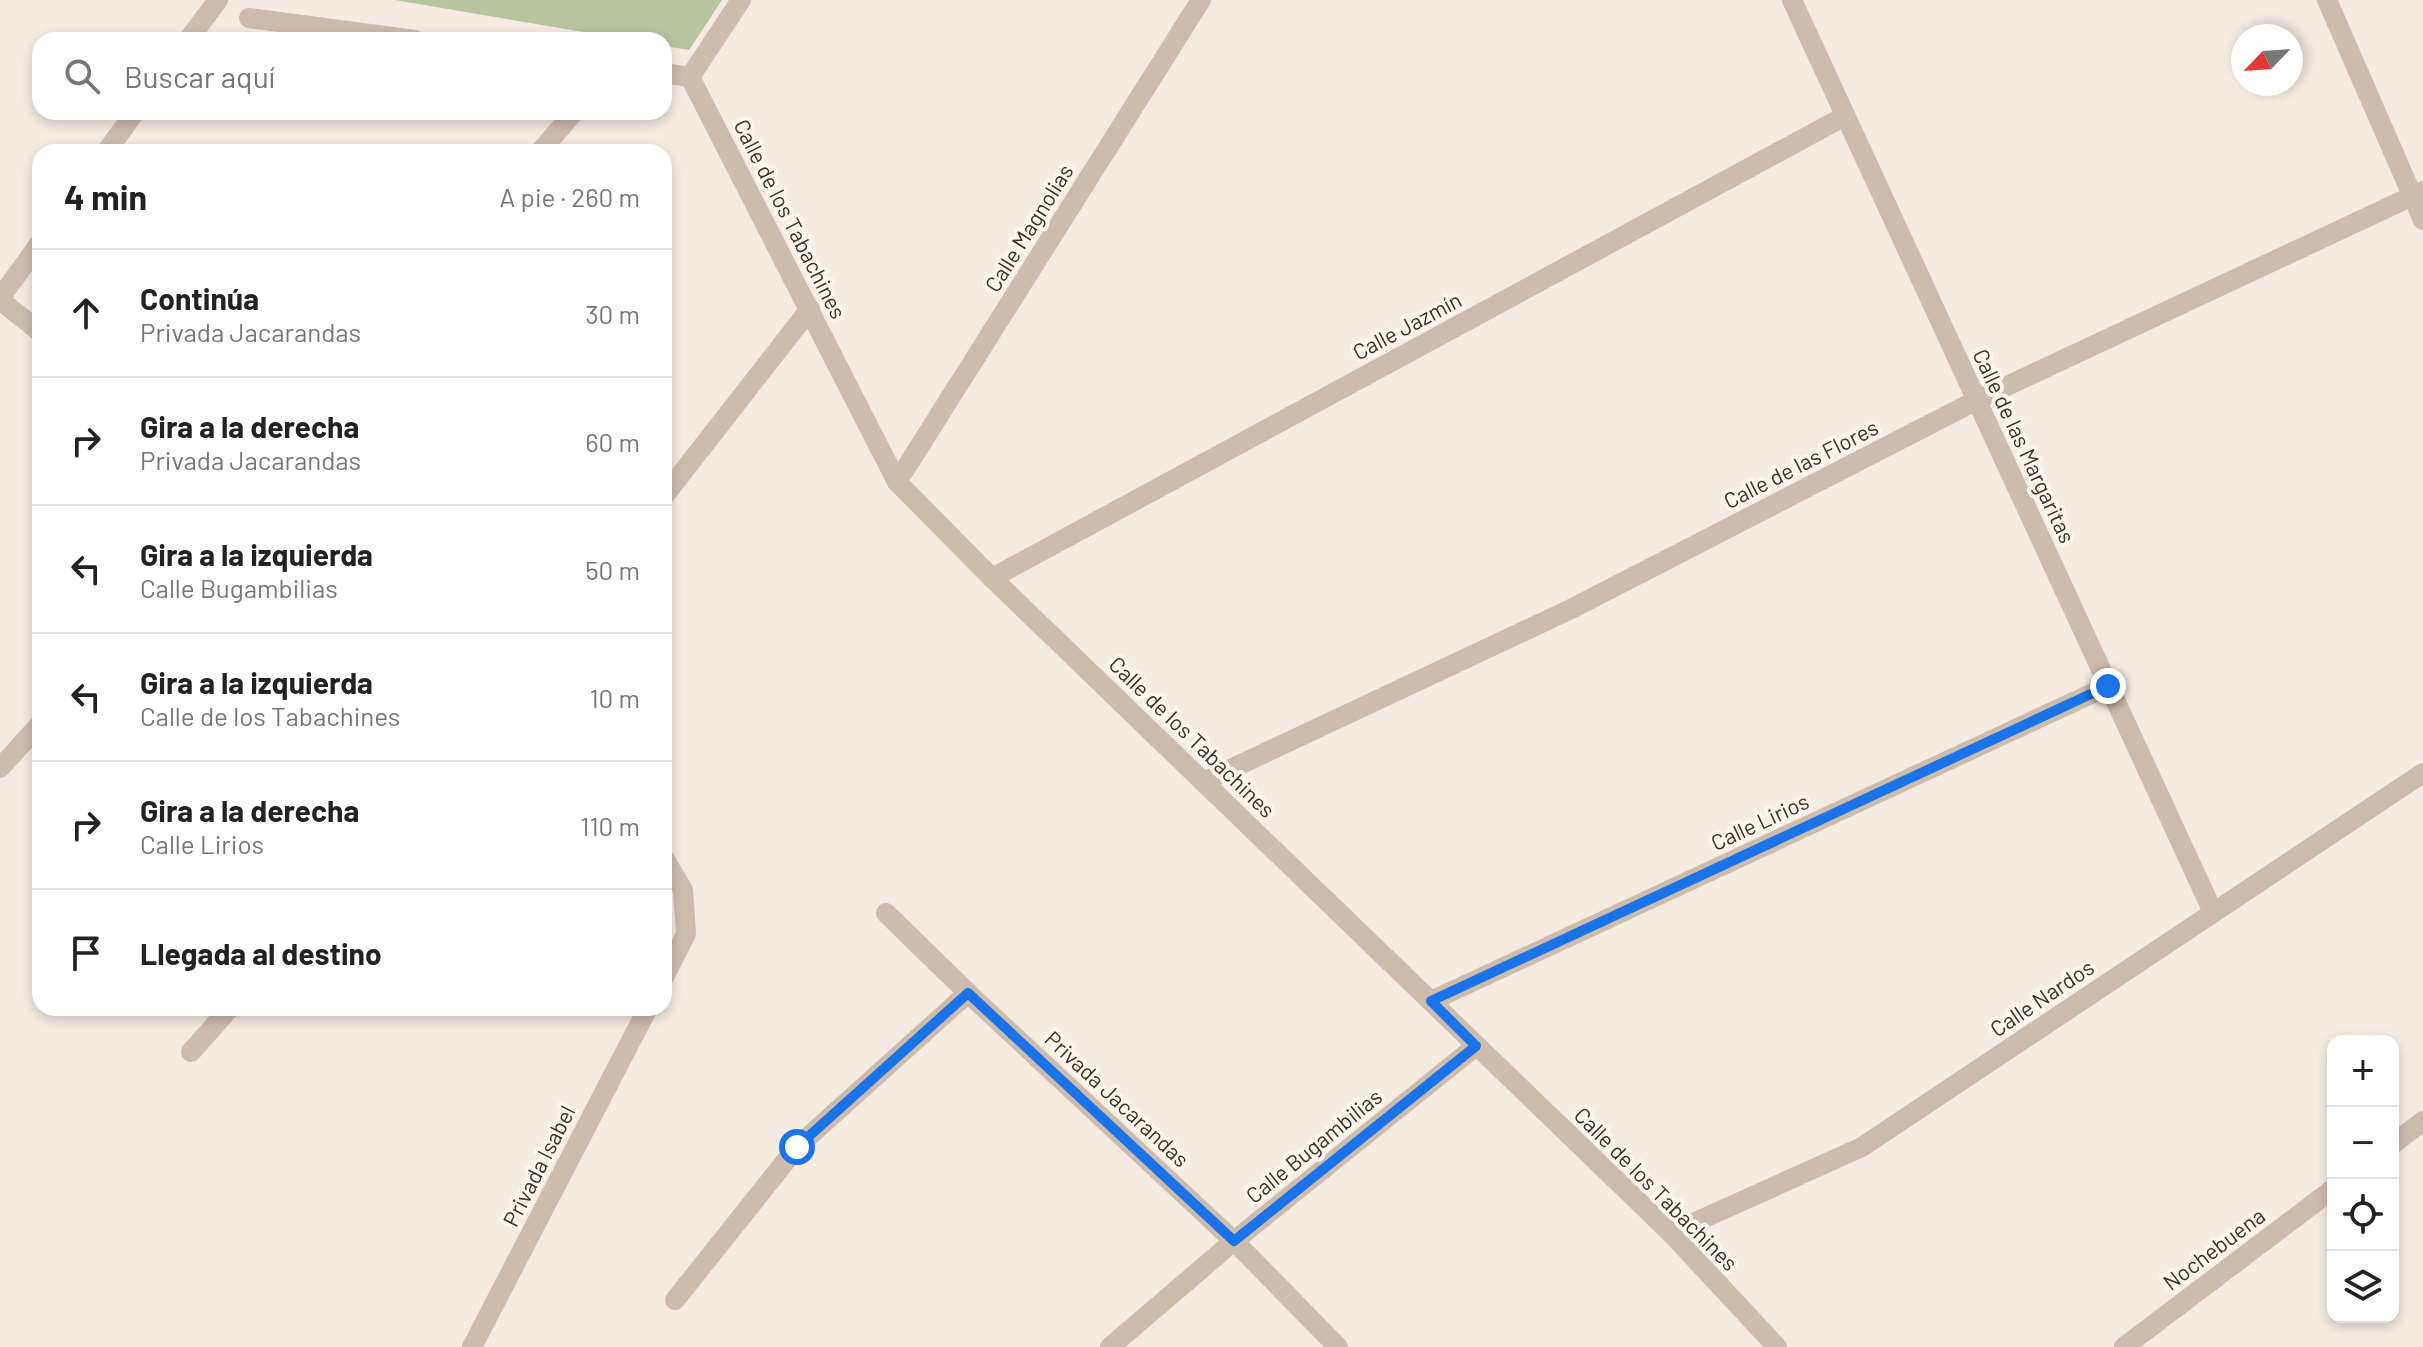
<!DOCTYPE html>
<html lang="es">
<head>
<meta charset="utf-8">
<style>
	:root { --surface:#fff; --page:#f2f2f2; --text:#222; --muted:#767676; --line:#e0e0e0 }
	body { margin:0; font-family:Barlow,sans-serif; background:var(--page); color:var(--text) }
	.controls { position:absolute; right:24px; bottom:24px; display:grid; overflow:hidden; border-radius:16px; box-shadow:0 4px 12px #0003 }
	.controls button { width:72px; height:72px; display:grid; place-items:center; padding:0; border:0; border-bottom:2px solid var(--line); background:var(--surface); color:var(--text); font:40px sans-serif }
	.compass { position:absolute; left:2231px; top:24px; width:72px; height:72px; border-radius:50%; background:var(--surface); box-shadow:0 4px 12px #0003; rotate:245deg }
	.stop { position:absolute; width:24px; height:24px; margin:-18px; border:6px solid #1a73e8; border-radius:50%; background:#fff }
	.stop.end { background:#1a73e8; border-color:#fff; box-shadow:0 2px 8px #0008 }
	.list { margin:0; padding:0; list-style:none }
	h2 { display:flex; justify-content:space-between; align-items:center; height:104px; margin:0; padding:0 32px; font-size:34px }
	h2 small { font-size:26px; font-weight:400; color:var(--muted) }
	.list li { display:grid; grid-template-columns:52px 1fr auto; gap:24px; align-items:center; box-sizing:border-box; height:128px; padding:0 32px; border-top:2px solid var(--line) }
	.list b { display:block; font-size:30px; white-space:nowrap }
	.list p { margin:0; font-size:26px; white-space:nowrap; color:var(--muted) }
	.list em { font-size:26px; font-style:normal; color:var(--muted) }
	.icon { flex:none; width:44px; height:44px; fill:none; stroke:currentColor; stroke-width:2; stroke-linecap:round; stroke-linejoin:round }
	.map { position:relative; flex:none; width:2423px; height:1347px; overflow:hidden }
	.search { position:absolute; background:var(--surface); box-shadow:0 4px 12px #0003; left:32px; top:32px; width:640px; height:88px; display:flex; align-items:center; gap:20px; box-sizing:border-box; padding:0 28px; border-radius:24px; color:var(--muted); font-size:30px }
	.panel { position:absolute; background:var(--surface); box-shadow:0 4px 12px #0003; left:32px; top:144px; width:640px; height:872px; border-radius:24px }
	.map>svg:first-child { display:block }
</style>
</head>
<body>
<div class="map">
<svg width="2423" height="1347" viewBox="0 0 2423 1347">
	<rect width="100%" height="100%" fill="#f4ebe1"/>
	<!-- green -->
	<path fill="#b8c4a0" d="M395 0H722L689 50 664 46V40H630Z"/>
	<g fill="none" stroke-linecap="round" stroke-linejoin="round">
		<!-- minor -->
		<g stroke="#cdbbac" stroke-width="20">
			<path d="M1792 0 2213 912"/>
			<path d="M2327 0 2423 220"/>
			<path d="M249 18 415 40"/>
			<path d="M664 73 690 77"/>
			<path d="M690 77 897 482 992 578 1671 1233 1777 1347"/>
			<path d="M690 77 741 0"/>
			<path d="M540 152 574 112"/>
			<path d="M0 300 40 332"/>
			<path d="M897 482 1201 0"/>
			<path d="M664 496 810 309"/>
			<path d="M992 578 1845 116"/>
			<path d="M0 768 40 724"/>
			<path d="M1203 782 1571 609 1977 400 2423 191"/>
			<path d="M664 858 683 890 686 934 664 977"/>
			<path d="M886 913 968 993 1234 1241 1338 1347"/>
			<path d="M1431 1001 2108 686"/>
			<path d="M191 1052 230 1008"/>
			<path d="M2393 1144 2423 1121"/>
			<path d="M1671 1233 1862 1147 2423 773"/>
			<path d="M675 1300 797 1147 968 993"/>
			<path d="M472 1347 648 1008"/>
			<path d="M1110 1347 1234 1241 1476 1046"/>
			<path d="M2124 1347 2333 1189"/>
		</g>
		<!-- tertiary -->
		<g stroke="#cdbbac" stroke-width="20">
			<path d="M188 40 218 0"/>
			<path d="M106 152 135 112"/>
			<path d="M0 298 40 243"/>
		</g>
	</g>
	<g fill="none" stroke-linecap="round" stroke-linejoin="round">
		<!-- route -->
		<path stroke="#1a73e8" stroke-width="10" d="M797 1147 968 993 1234 1241 1476 1046 1431 1001 2108 686"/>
	</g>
	<g text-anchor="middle" stroke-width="8" stroke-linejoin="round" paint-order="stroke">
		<!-- street labels -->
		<g font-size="22" fill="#3b302b" stroke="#fbf5ee">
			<text transform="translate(790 219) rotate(63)" y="8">Calle de los Tabachines</text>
			<text transform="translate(1029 228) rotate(-58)" y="8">Calle Magnolias</text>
			<text transform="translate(1407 326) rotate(-28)" y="8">Calle Jazmín</text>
			<text transform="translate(2024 446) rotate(65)" y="8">Calle de las Margaritas</text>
			<text transform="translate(1801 464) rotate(-27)" y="8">Calle de las Flores</text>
			<text transform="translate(1192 737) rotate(44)" y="8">Calle de los Tabachines</text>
			<text transform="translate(1760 822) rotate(-25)" y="8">Calle Lirios</text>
			<text transform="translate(2042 998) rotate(-34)" y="8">Calle Nardos</text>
			<text transform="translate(1117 1099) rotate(43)" y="8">Privada Jacarandas</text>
			<text transform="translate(1314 1146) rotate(-39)" y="8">Calle Bugambilias</text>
			<text transform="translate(539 1166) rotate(-63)" y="8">Privada Isabel</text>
			<text transform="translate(1656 1189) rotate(45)" y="8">Calle de los Tabachines</text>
			<text transform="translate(2214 1249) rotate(-37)" y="8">Nochebuena</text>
		</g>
	</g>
</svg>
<div class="controls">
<button>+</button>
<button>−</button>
<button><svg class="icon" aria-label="locate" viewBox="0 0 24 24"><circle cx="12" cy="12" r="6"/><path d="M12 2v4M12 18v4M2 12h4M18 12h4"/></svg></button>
<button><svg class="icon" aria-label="layers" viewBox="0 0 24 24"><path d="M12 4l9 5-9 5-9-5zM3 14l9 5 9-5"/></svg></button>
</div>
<svg class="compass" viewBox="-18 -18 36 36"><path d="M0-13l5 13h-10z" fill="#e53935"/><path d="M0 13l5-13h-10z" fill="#767676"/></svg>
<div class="stop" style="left:797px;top:1147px"></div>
<div class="stop end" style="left:2108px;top:686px"></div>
<div class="search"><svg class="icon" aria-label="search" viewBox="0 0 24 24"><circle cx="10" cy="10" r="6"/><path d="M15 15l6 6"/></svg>Buscar aquí</div>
<section class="panel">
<h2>4 min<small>A pie · 260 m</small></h2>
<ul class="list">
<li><svg class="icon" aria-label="ahead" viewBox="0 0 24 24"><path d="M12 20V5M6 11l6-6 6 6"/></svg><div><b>Continúa</b><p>Privada Jacarandas</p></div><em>30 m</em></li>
<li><svg class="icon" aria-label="right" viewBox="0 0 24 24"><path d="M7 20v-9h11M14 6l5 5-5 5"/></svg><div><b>Gira a la derecha</b><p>Privada Jacarandas</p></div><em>60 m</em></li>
<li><svg class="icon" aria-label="left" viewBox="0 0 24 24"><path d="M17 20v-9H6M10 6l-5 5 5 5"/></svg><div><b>Gira a la izquierda</b><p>Calle Bugambilias</p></div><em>50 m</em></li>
<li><svg class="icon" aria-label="left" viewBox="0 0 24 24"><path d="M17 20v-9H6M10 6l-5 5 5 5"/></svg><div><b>Gira a la izquierda</b><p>Calle de los Tabachines</p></div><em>10 m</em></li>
<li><svg class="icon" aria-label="right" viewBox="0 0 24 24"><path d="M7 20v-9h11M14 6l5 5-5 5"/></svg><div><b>Gira a la derecha</b><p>Calle Lirios</p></div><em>110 m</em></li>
<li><svg class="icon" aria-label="arrive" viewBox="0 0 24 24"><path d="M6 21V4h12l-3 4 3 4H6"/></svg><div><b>Llegada al destino</b></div></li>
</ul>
</section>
</div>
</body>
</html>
